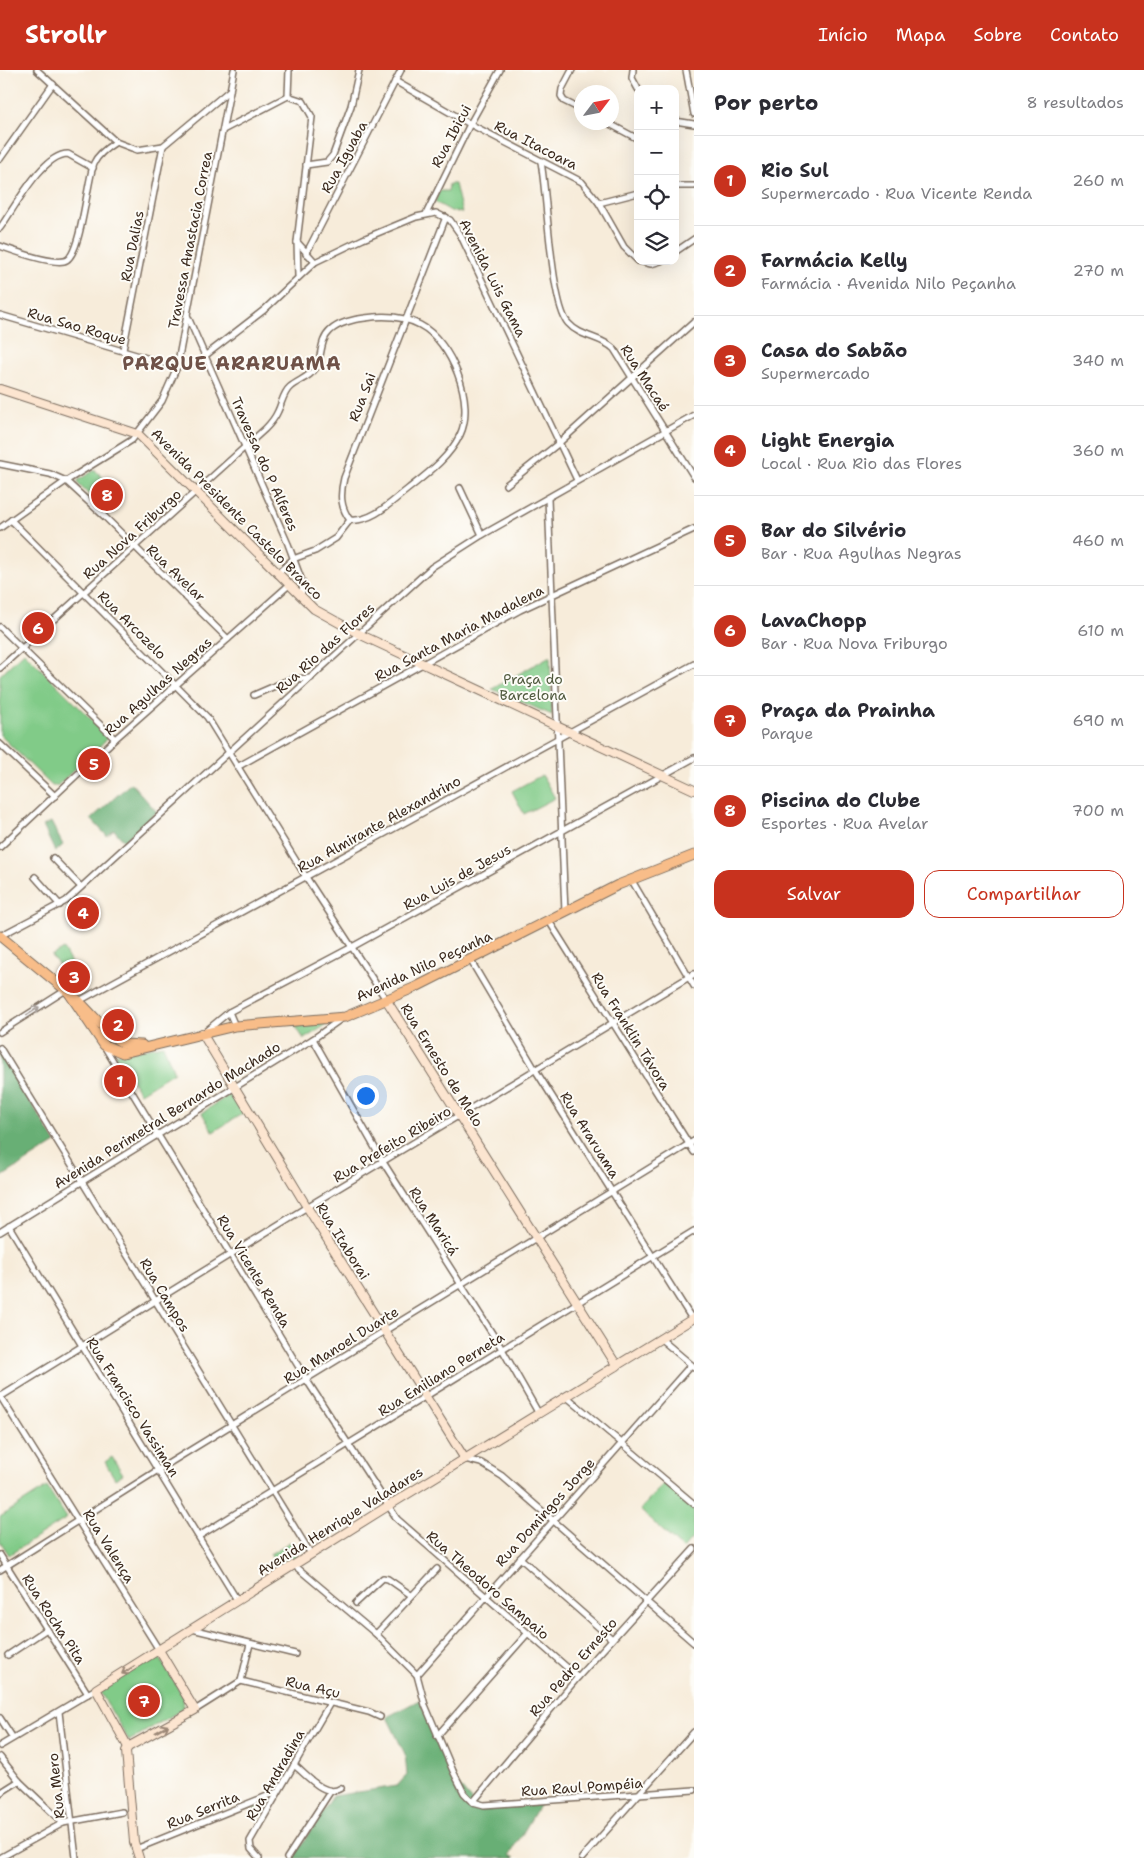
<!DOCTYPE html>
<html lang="pt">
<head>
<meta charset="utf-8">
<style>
	:root { --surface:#fff; --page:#f2f2f3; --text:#2b2b33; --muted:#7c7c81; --line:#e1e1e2; --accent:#c8321e }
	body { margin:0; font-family:"Shantell Sans",sans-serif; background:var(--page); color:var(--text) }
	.controls { position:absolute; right:15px; top:15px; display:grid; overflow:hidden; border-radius:10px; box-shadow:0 5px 20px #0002 }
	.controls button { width:45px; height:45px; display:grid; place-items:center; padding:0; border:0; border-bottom:1px solid var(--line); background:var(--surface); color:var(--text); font:25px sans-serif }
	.compass { position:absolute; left:574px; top:15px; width:45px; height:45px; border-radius:50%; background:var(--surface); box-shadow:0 5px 20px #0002; rotate:58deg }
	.you { position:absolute; left:365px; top:1025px; width:18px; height:18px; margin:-12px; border:4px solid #fff; border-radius:50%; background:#1a73e8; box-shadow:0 0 0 8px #1a73e833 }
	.badge { display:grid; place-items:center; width:32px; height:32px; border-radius:50%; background:var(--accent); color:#fff; font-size:16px; font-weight:700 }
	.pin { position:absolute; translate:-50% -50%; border:2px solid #fff; box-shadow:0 1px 5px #0006 }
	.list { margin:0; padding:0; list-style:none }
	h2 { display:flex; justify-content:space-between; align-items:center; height:65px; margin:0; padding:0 20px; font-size:21px }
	h2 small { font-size:16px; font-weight:400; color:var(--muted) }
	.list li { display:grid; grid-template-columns:32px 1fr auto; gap:15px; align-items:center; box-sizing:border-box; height:90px; padding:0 20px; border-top:1px solid var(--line) }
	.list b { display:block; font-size:19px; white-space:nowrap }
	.list p { margin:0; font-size:16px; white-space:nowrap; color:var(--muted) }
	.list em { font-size:16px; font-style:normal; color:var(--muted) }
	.actions { display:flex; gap:10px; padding:15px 20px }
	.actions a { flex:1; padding:11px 0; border:1px solid var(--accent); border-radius:15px; text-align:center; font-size:18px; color:var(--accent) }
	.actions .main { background:var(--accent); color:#fff }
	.icon { flex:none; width:28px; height:28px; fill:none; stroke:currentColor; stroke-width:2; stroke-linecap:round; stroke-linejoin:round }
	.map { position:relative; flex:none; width:694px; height:1788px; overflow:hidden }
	header { display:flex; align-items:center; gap:30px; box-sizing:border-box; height:70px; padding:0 25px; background:var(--accent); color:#fff }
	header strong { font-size:24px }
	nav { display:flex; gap:28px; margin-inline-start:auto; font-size:18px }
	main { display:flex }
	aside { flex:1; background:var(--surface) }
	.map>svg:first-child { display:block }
</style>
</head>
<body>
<header>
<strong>Strollr</strong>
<nav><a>Início</a><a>Mapa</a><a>Sobre</a><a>Contato</a></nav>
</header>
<main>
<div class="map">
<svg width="694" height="1788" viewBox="0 0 694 1788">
	<rect width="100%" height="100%" fill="#fdfcf7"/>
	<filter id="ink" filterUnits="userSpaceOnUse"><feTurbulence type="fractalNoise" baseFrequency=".02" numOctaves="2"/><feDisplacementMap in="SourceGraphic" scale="10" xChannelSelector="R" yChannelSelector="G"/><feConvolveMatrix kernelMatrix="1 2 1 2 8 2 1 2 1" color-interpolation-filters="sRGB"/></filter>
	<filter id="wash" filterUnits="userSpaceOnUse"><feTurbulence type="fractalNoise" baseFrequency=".0096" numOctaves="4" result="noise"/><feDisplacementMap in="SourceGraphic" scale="20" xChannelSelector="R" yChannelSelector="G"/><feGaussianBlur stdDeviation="1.12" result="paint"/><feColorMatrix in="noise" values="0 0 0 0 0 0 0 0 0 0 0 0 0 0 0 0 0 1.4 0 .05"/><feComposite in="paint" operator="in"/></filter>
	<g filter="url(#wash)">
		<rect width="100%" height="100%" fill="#f7ecda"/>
		<!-- green -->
		<g fill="#81cb88" stroke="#5e7a53">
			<path d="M449 114H455L462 143 451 141 435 132 439 121H448Z"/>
			<path d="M95 400 118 422 102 437 78 414V410Z"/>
			<path d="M24 582 109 667 57 716H52L0 665V605Z"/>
			<path d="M550 586 552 645 492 619Z"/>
			<path d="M542 705 555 728 524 744 512 721Z"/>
			<path d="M63 879 71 893 62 898 51 886Z"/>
			<path d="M325 952 326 955 304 969 294 954Z"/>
			<path d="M163 975 174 1002 140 1023 115 984Z"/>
			<path d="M230 1024 234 1025 245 1042 213 1062 202 1043Z"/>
			<path d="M112 1387 123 1404 115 1409 105 1392Z"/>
			<path d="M665 1412 694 1437V1466L683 1479 640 1440Z"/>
			<path d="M47 1417 67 1448 9 1485 0 1471V1447Z"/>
			<path d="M290 1472 298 1486 279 1498 270 1484Z"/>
			<path d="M155 1586 159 1587 184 1628 183 1637 178 1642 129 1671 99 1620Z"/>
			<path d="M261 1731 265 1739 258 1748 253 1735Z"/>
		</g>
		<!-- forest -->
		<g fill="#68af74" stroke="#526c49">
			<path d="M131 713 157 742 124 771 114 760 107 766 91 749Z"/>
			<path d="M51 752 63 775 55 782 43 756Z"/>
			<path d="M0 982 56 1073 0 1108Z"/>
			<path d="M419 1630 454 1710 478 1738 540 1734 510 1785 515 1788H293L333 1726 397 1716 407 1705 405 1684 387 1647Z"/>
		</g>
		<!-- water -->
		<path fill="#73b3e7" stroke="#576e82" d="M109 416 117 423 104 435 97 427Z"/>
	</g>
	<g filter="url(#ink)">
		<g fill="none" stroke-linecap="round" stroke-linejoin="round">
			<!-- street casing -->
			<g stroke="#7d6e60" stroke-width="8">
				<g id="street">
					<path d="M37 0 116 72 137 80 163 76 230 20"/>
					<path d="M572 0 562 19 561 26 564 31 582 40"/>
					<path d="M633 0 632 8 638 19"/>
					<path d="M686 0 694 44"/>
					<path d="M395 11 470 54 582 112 599 133 624 177 638 191"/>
					<path d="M288 26 289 0"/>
					<path d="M675 51 694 54"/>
					<path d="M606 52 638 69"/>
					<path d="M223 60 288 26 303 31 312 47 297 172 315 192"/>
					<path d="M0 89 53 14"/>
					<path d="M541 92C547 124 551 234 568 253 581 268 601 266 614 279L694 407"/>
					<path d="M306 95 327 92 333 85 351 36 359 0"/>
					<path d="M675 116H694"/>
					<path d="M599 133 638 123"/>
					<path d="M426 144 470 54 500 0"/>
					<path d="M0 158C14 139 42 84 68 84L93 98"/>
					<path d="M297 172 298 206"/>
					<path d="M0 176C14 181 49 194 64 191 81 189 87 110 94 93 98 84 108 77 116 72"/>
					<path d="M675 182 694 169"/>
					<path d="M306 184 401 0"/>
					<path d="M639 191 651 194 661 191"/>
					<path d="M0 245 177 297"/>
					<path d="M187 245 288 474 303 514 302 522 299 525"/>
					<path d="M123 280 163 76"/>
					<path d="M206 285 264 240 315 192 363 169 416 147 436 143 450 150 460 164 577 410"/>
					<path d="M0 394 50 404 66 411 105 447 228 569"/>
					<path d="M506 415 559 373 694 252"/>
					<path d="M460 418 482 465"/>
					<path d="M548 429 565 842"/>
					<path d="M11 450 207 647 306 807 387 931"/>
					<path d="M0 458 66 411 132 370 162 331 177 297 234 0"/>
					<path d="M277 504 293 489 315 481 336 468 350 450C340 437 340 424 344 408L446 147"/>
					<path d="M0 557 115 669"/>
					<path d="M0 598 265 359C270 354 275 348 278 341 282 333 283 323 290 317 298 310 311 307 317 296 322 285 320 270 330 261 338 253 354 249 365 248 384 245 403 246 420 255 451 271 476 332 460 365 449 388 428 403 408 419 391 432 373 452 350 450"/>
					<path d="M254 625 291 609 311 608"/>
					<path d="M0 674 55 726"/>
					<path d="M239 696 520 540 694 459"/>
					<path d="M0 777 115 669 289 515"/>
					<path d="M53 788 81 817"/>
					<path d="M35 807 60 835"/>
					<path d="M631 809 694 916"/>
					<path d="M549 851 694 1082"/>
					<path d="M0 866 66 831 432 497 482 465 694 345"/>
					<path d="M471 891 536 1001 692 1249"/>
					<path d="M79 931 694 594"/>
					<path d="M229 942 235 956"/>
					<path d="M206 961 229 942 352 877 694 688"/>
					<path d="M0 962 66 920"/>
					<path d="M313 969 383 1092 502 1279 539 1344"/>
					<path d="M104 976 306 1309 397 1449 578 1607"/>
					<path d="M0 978 311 1484"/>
					<path d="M9 1156 237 1530"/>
					<path d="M0 1162 313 969 341 949"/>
					<path d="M661 1269 694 1297"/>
					<path d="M0 1326 159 1580"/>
					<path d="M0 1327 307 1137 694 904"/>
					<path d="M567 1327 694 1434"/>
					<path d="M465 1389 481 1393 502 1406 694 1573"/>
					<path d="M199 1466 694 1161"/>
					<path d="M0 1485 88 1624"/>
					<path d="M520 1488 612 1569"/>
					<path d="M294 1495 376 1564 417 1605 425 1635 453 1701 464 1723 473 1732"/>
					<path d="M0 1500 158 1400 694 1071"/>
					<path d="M356 1533 383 1508 388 1509 411 1525"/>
					<path d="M192 1559 295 1584"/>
					<path d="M376 1564 437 1499"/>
					<path d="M8 1585 47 1559"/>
					<path d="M417 1605 691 1295"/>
					<path d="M241 1611 369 1642 380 1647"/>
					<path d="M195 1640 241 1611 250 1574"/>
					<path d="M59 1642 76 1788"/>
					<path d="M0 1648 13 1668"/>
					<path d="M437 1666 527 1564"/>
					<path d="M0 1676 96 1619"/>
					<path d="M0 1687 19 1711 63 1753 122 1742"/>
					<path d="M294 1695C306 1704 325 1729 341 1718"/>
					<path d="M0 1723 19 1711"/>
					<path d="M473 1732 578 1607 694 1479"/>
					<path d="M473 1732 484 1735 694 1720"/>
					<path d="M136 1779 277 1722"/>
					<path d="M0 1788 63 1753"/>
					<path d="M259 1788 251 1779 250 1771 330 1633"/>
					<path d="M287 1788 330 1722"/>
					<path d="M582 1788 694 1662"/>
				</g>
			</g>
			<!-- secondary casing -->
			<g stroke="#7d6e60" stroke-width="10">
				<g id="secondary">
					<path d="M0 319 138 364 314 539 359 564 694 720"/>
					<path d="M387 931 617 1296"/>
					<path d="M202 963 307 1137 465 1389"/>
					<path d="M128 1677 96 1619 388 1436 694 1248"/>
					<path d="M139 1788 134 1772 126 1681 128 1677 195 1640 159 1580"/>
				</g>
			</g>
			<!-- primary casing -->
			<g stroke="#7d6e60" stroke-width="11">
				<g id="primary">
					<path d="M0 866 79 931 112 966 124 974 142 975"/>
					<path d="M69 923 104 975 123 983 235 956 345 947 416 917 618 815 694 785"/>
				</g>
			</g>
			<!-- street -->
			<use href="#street" stroke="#fff" stroke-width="5"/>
			<!-- secondary -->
			<use href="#secondary" stroke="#fce5d0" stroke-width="8"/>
			<!-- primary -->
			<use href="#primary" stroke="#f8bd89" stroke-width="9"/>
		</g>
		<!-- one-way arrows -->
		<defs><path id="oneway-shaft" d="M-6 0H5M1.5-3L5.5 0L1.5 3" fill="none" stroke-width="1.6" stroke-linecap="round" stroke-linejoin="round" transform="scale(1.25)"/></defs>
		<use stroke="#a79f9a" href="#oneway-shaft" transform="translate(33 941) rotate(-33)"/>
		<g stroke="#9c8877">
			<use href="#oneway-shaft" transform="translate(128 1600) rotate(148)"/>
			<use href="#oneway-shaft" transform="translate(162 1659) rotate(-29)"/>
		</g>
	</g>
	<g text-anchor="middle" stroke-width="4" stroke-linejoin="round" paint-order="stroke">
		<!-- street labels -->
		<g font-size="14" fill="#3b2a1e" stroke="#fdfcf7">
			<text transform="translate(451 66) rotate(-62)" y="5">Rua Ibicui</text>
			<text transform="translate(536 75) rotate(27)" y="5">Rua Itacoara</text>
			<text transform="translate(344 87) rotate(-61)" y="5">Rua Iguaba</text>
			<text transform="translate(190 170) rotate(-79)" y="5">Travessa Anastacia Correa</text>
			<text transform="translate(132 176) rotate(-79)" y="5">Rua Dalias</text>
			<text transform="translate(493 208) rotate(63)" y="5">Avenida Luis Gama</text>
			<text transform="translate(77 256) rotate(16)" y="5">Rua Sao Roque</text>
			<text transform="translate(645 308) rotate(57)" y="5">Rua Macaé</text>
			<text transform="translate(362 327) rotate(-69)" y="5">Rua Sai</text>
			<text transform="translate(265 394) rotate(66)" y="5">Travessa do P Alferes</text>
			<text transform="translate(237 444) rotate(45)" y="5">Avenida Presidente Castelo Branco</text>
			<text transform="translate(132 464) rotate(-42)" y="5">Rua Nova Friburgo</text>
			<text transform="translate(176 503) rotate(44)" y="5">Rua Avelar</text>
			<text transform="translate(132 555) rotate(45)" y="5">Rua Arcozelo</text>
			<text transform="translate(459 563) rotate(-28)" y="5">Rua Santa Maria Madalena</text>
			<text transform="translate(325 578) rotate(-42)" y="5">Rua Rio das Flores</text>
			<text transform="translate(158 616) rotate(-42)" y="5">Rua Agulhas Negras</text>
			<text transform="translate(379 754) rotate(-29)" y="5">Rua Almirante Alexandrino</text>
			<text transform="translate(457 807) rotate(-29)" y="5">Rua Luis de Jesus</text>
			<text transform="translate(424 896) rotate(-25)" y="5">Avenida Nilo Peçanha</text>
			<text transform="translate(631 961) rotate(58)" y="5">Rua Franklin Távora</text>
			<text transform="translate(442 995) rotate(58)" y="5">Rua Ernesto de Melo</text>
			<text transform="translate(167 1045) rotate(-32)" y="5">Avenida Perimetral Bernardo Machado</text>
			<text transform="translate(590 1065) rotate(58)" y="5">Rua Araruama</text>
			<text transform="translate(392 1074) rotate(-31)" y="5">Rua Prefeito Ribeiro</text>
			<text transform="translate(434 1151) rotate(57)" y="5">Rua Maricá</text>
			<text transform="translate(343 1171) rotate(58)" y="5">Rua Itaborai</text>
			<text transform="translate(254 1201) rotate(59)" y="5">Rua Vicente Renda</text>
			<text transform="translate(165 1225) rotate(59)" y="5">Rua Campos</text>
			<text transform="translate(341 1275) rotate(-32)" y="5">Rua Manoel Duarte</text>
			<text transform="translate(441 1304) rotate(-32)" y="5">Rua Emiliano Perneta</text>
			<text transform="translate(133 1337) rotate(58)" y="5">Rua Francisco Vassiman</text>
			<text transform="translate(545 1442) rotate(-48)" y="5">Rua Domingos Jorge</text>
			<text transform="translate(340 1451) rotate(-32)" y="5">Avenida Henrique Valadares</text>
			<text transform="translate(109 1476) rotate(58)" y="5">Rua Valença</text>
			<text transform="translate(488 1515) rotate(41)" y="5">Rua Theodoro Sampaio</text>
			<text transform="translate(54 1549) rotate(57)" y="5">Rua Rocha Pita</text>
			<text transform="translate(573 1597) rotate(-49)" y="5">Rua Pedro Ernesto</text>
			<text transform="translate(313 1617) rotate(13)" y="5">Rua Açu</text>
			<text transform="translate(275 1705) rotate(-60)" y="5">Rua Andradina</text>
			<text transform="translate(56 1716) rotate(-96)" y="5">Rua Mero</text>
			<text transform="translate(582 1717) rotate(-4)" y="5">Rua Raul Pompéia</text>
			<text transform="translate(203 1740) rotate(-22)" y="5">Rua Serrita</text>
		</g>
		<!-- park labels -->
		<g font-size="14" fill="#505a3e" stroke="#fdfcf7">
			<text x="533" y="614">Praça do<tspan x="533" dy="16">Barcelona</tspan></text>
		</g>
		<!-- district labels -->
		<g font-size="19" font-weight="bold" letter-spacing="1" fill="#6f5248" stroke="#fdfcf7">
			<text x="232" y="300">PARQUE ARARUAMA</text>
		</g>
	</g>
</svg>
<div class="controls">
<button>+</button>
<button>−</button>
<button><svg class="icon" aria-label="locate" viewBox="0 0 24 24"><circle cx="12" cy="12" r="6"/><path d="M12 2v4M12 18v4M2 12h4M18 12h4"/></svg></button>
<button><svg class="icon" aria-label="layers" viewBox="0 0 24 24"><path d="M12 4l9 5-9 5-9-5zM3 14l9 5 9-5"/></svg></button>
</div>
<svg class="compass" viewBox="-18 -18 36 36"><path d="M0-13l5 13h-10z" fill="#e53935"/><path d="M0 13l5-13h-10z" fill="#7c7c81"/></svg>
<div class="you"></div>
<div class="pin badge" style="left:120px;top:1011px">1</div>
<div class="pin badge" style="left:118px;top:955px">2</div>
<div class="pin badge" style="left:74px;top:907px">3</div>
<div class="pin badge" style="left:83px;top:843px">4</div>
<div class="pin badge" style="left:94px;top:694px">5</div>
<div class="pin badge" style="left:38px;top:558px">6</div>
<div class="pin badge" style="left:144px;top:1631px">7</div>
<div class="pin badge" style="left:107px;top:425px">8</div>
</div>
<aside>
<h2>Por perto<small>8 resultados</small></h2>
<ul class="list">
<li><span class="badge">1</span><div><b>Rio Sul</b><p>Supermercado · Rua Vicente Renda</p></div><em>260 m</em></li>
<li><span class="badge">2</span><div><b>Farmácia Kelly</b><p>Farmácia · Avenida Nilo Peçanha</p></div><em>270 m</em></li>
<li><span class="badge">3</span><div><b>Casa do Sabão</b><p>Supermercado</p></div><em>340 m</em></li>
<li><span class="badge">4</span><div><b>Light Energia</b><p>Local · Rua Rio das Flores</p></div><em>360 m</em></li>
<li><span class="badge">5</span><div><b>Bar do Silvério</b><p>Bar · Rua Agulhas Negras</p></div><em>460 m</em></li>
<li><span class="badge">6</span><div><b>LavaChopp</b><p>Bar · Rua Nova Friburgo</p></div><em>610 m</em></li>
<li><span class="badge">7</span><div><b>Praça da Prainha</b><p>Parque</p></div><em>690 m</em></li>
<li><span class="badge">8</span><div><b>Piscina do Clube</b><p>Esportes · Rua Avelar</p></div><em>700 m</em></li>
</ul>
<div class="actions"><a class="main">Salvar</a><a>Compartilhar</a></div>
</aside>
</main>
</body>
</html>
